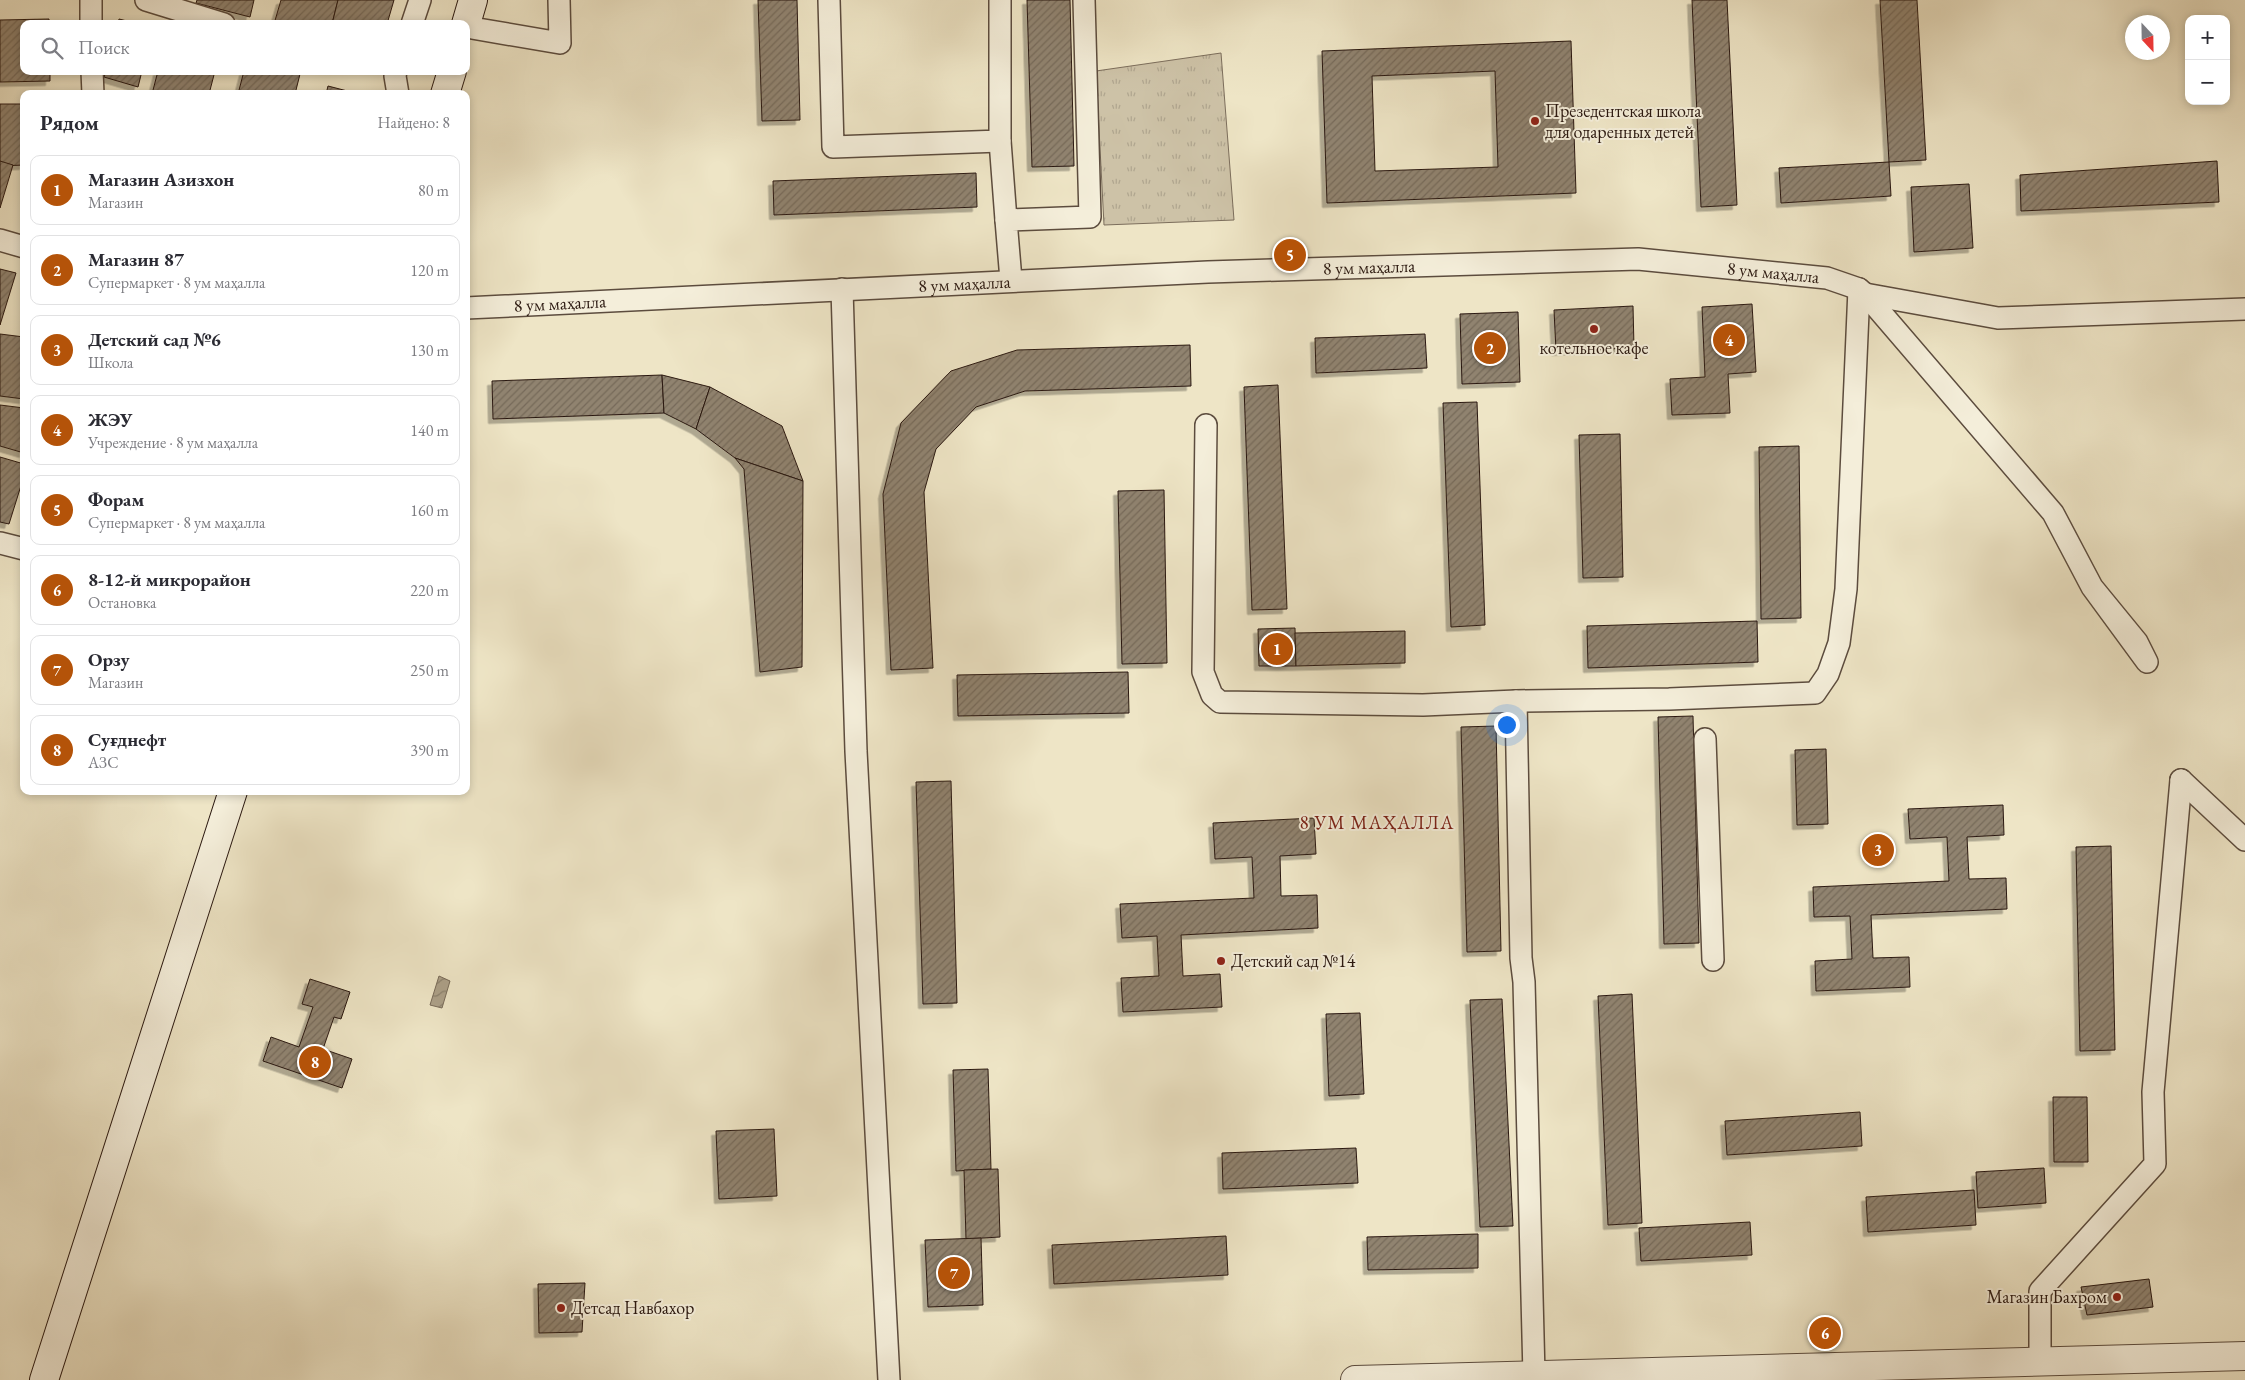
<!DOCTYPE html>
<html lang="ru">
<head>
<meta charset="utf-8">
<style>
	:root { --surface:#fff; --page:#f7f7f7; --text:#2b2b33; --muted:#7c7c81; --line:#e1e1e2; --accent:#b45309 }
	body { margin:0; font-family:"EB Garamond",serif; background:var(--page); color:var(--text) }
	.controls { position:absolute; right:15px; top:15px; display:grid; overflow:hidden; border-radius:10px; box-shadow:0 2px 8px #0003 }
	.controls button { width:45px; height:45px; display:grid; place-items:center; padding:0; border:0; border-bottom:1px solid var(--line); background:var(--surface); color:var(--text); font:25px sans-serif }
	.compass { position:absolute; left:2125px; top:15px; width:45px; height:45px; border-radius:50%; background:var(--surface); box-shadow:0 2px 8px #0003; rotate:158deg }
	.you { position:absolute; left:1506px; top:724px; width:18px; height:18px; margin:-12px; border:4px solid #fff; border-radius:50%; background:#1a73e8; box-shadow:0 0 0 8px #1a73e833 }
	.badge { display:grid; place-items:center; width:32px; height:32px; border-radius:50%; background:var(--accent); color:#fff; font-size:16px; font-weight:700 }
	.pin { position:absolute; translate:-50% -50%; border:2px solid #fff; box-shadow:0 1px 5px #0006 }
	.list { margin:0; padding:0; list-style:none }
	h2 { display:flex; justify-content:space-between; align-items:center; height:65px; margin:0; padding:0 20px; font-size:21px }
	h2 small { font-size:16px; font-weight:400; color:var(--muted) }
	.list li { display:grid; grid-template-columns:32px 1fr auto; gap:15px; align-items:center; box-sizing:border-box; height:70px; margin:0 10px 10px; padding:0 10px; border:1px solid var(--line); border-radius:10px }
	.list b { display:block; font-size:19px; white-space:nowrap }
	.list p { margin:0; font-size:16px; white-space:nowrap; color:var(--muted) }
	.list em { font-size:16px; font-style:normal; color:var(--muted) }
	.icon { flex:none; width:28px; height:28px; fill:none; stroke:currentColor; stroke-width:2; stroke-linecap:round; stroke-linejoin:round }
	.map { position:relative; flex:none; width:2245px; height:1380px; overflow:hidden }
	.search { position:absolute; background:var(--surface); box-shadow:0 2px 8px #0003; left:20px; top:20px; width:450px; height:55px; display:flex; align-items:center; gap:12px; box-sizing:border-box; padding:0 18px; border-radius:10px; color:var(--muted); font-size:19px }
	.panel { position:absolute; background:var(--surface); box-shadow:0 2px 8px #0003; left:20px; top:90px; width:450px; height:705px; border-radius:10px }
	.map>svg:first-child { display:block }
</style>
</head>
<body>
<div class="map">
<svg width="2245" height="1380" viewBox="0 0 2245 1380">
	<defs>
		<pattern id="grass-tufts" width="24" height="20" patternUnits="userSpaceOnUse" patternTransform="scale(1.25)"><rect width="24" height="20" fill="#cdc2a7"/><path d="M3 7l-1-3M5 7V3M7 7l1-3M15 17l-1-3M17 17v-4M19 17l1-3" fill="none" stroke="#b0a68f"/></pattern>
		<pattern id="water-waves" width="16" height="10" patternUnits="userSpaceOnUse" patternTransform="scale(1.25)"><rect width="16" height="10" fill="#aca088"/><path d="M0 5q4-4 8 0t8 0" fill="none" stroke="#8c826e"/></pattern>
		<pattern id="building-hatch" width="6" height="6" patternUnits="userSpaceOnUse" patternTransform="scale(1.25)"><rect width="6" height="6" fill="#90836f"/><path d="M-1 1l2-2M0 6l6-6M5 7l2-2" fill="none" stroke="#766a5a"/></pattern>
		<filter id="shadow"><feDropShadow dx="-4.5" dy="4.5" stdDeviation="0" flood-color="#0004"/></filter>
	</defs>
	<rect width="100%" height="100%" fill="#eee5c6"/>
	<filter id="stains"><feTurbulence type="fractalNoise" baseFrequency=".004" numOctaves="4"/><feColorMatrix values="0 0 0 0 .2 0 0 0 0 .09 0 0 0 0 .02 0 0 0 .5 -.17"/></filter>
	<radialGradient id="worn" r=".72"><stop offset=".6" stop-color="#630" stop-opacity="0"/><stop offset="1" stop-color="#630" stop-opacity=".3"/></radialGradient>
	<!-- grass -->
	<path fill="url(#grass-tufts)" stroke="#7c6e5c" d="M1221 53 1234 220 1104 225 1096 71Z"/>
	<!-- water -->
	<path fill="url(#water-waves)" stroke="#786a58" d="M439 976 450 981 442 1008 430 1005Z"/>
	<!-- building -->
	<g fill="url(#building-hatch)" stroke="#2b1911" fill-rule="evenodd" filter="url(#shadow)">
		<path d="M197 0H254L250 17 196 3Z"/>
		<path d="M281 0H338L332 24H274Z"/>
		<path d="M338 0H394L387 24H332Z"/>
		<path d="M758 0H797L800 120 762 121Z"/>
		<path d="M1027 0H1070L1074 166 1032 167Z"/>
		<path d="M1692 0H1727L1737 205 1701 207Z"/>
		<path d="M1880 0H1917L1926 160 1889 162Z"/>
		<path d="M49 19V24H24V71H50V81L0 82V20Z"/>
		<path d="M119 19 139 24H118Z"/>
		<path d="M1571 41 1576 193 1327 203 1322 51ZM1495 71 1498 167 1375 171 1372 76Z"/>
		<path d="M106 71H142L138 87 104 77Z"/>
		<path d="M158 71H215L209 94H152Z"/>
		<path d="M244 71H289L300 74 295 94H238Z"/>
		<path d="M328 86 359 94H326Z"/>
		<path d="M0 104H24V165L0 166Z"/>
		<path d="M0 161 13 165 0 208Z"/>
		<path d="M2217 161 2219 202 2021 211 2020 175Z"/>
		<path d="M1889 162 1891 196 1781 203 1779 168Z"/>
		<path d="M976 173 977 207 774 215 773 181Z"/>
		<path d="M1969 184 1973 248 1914 252 1911 187Z"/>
		<path d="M0 269 16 273 0 325Z"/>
		<path d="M1752 304 1756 372 1728 374 1730 413 1672 415 1670 379 1705 377 1702 307Z"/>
		<path d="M1633 306 1634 348 1556 351 1554 310Z"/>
		<path d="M1518 312 1520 382 1462 384 1460 314Z"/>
		<path d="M0 334 24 337V399L0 396Z"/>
		<path d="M1425 334 1427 368 1316 373 1315 338Z"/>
		<path d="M1190 345 1191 386 1025 391 976 407 936 449 924 492 933 668 891 670 883 494 901 423 951 371 1017 350Z"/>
		<path d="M662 375 664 413 493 419 492 381Z"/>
		<path d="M662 375 710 387 696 429 664 413Z"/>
		<path d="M1278 385 1287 609 1252 610 1244 387Z"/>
		<path d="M710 387 782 426 803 481 735 458 696 429Z"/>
		<path d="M1477 402 1485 625 1451 627 1443 403Z"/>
		<path d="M0 405 24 408V453L0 446Z"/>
		<path d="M1620 434 1623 577 1583 578 1579 435Z"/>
		<path d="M1799 446 1801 618 1761 619 1759 447Z"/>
		<path d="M0 457 24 464V476L9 524 0 522Z"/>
		<path d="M735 458 803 481 802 667 760 672 744 469Z"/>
		<path d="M1164 490 1167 663 1122 664 1118 491Z"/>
		<path d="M1757 621 1758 662 1588 668 1587 626Z"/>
		<path d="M1295 628 1296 666H1259L1258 629Z"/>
		<path d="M1405 631V663L1296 666 1295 633Z"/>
		<path d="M1128 672 1129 713 958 716 957 675Z"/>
		<path d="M1693 716 1699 943 1664 944 1658 717Z"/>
		<path d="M1496 726 1501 951 1467 952 1461 727Z"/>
		<path d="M1826 749 1828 824 1797 825 1795 750Z"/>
		<path d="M951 781 957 1003 923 1004 916 782Z"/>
		<path d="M2003 805 2004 835 1967 837 1969 879 2006 878 2007 909 1871 915 1873 958 1909 957 1910 987 1816 991 1815 961 1852 959 1850 916 1814 917 1813 887 1949 881 1947 837 1910 839 1908 809Z"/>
		<path d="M1314 818 1316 854 1280 856 1281 896 1317 895 1318 928 1181 935 1183 976 1220 974 1222 1007 1123 1012 1121 978 1159 976 1157 936 1122 938 1120 904 1254 898 1252 857 1215 859 1213 823Z"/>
		<path d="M2111 846 2115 1050 2080 1051 2076 847Z"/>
		<path d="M310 979 350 992 341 1019 334 1017 323 1049 352 1059 342 1088 263 1061 271 1037 299 1047 313 1007 302 1004Z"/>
		<path d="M1632 994 1642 1223 1608 1225 1598 996Z"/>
		<path d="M1502 999 1513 1226 1480 1227 1470 1000Z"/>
		<path d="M1360 1013 1364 1094 1329 1096 1326 1014Z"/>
		<path d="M988 1069 991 1169 956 1171 953 1070Z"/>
		<path d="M2053 1097H2087L2088 1162H2054Z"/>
		<path d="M1860 1112 1862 1146 1727 1155 1725 1121Z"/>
		<path d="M774 1129 777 1196 719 1199 716 1131Z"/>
		<path d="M1356 1148 1358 1183 1223 1189 1222 1153Z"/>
		<path d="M2044 1168 2046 1203 1978 1208 1976 1172Z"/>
		<path d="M998 1169 1000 1237 966 1239 964 1170Z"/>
		<path d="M1974 1190 1976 1225 1868 1232 1866 1197Z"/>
		<path d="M1750 1222 1752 1255 1641 1261 1639 1228Z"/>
		<path d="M1478 1234V1268L1368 1270 1367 1237Z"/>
		<path d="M1226 1236 1228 1275 1054 1284 1052 1245Z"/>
		<path d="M981 1238 983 1305 928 1307 925 1240Z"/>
		<path d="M2149 1279 2153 1307 2087 1315 2081 1287Z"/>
		<path d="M585 1283 582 1332 539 1333 538 1284Z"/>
	</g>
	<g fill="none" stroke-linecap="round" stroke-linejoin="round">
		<!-- minor casing -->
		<g stroke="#5c4c3e" stroke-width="24">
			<g id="minor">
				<path d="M91 0V24"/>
				<path d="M146 0 224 24"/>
				<path d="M829 0 833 147 1000 141V0"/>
				<path d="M412 24 420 0"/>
				<path d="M466 27 560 43 559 0"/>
				<path d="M92 71 93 94"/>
				<path d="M396 71 395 76 398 94"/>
				<path d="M1000 141 1006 220"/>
				<path d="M0 240 24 247"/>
				<path d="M1011 280 1006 220 1090 217 1084 0"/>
				<path d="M842 289 856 751 889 1380"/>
				<path d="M1865 294 1998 318 2245 309"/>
				<path id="s1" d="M466 308 1208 272 1638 259 1827 278 1859 289 1865 294 2053 513 2092 587 2137 642 2147 662 2092 587"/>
				<path d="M1206 425 1203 672 1212 695 1220 702 1423 705 1516 701 1669 699 1815 693 1828 674 1839 643 1846 589 1859 289"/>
				<path d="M0 543 24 549"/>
				<path d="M1516 701 1521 958 1524 982 1534 1375"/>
				<path d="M1705 739 1713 960"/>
				<path d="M2181 780 2245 840"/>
				<path d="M2040 1362V1291L2155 1164 2153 1092 2181 780"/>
			</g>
		</g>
		<!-- tertiary casing -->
		<g stroke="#5c4c3e" stroke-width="30">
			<path id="tertiary" d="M1355 1380 2245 1356"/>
		</g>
		<!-- secondary casing -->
		<g stroke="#2b1911" stroke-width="30">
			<g id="secondary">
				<path d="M466 24 473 0"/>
				<path d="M445 94 452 71"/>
				<path d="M44 1380 233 791"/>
			</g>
		</g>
		<!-- minor -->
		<use href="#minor" stroke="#f4eeda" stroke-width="21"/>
		<!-- tertiary -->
		<use href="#tertiary" stroke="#f4eeda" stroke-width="28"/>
		<!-- secondary -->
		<use href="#secondary" stroke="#f4eeda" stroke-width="28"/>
	</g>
	<!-- markers -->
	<g fill="#8f2418" stroke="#f4eeda" stroke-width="2">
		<circle cx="1535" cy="121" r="5"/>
		<circle cx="1594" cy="329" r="5"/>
		<circle cx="1221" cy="961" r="5"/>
		<circle cx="2117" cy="1297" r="5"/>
		<circle cx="561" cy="1308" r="5"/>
	</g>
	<g text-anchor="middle" stroke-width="4" stroke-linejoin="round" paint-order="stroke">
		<!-- poi labels -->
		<g font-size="18" fill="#2b1911" stroke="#f4eeda" text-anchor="start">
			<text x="1545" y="117">Презедентская школа<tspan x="1545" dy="21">для одаренных детей</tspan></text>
			<text x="1594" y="354" text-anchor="middle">котельное кафе</text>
			<text x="1231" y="967">Детский сад №14</text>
			<text x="2107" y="1303" text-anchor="end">Магазин Бахром</text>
			<text x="571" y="1314">Детсад Навбахор</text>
		</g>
		<!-- street labels -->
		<g font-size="18" fill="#2b1911" stroke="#f4eeda">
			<text dy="6" stroke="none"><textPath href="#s1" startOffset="904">8 ум маҳалла</textPath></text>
			<text dy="6" stroke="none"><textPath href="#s1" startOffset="1309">8 ум маҳалла</textPath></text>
			<text dy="6" stroke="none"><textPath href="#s1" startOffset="499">8 ум маҳалла</textPath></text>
			<text dy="6" stroke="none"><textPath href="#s1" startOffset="94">8 ум маҳалла</textPath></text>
		</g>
		<!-- neighbourhood labels -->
		<g font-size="19" letter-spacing="1" fill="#7a1f14" stroke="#f4eeda">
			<text x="1377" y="829">8 УМ МАҲАЛЛА</text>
		</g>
	</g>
	<rect width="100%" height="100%" filter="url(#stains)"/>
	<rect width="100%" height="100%" fill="url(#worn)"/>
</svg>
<div class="controls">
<button>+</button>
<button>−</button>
</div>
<svg class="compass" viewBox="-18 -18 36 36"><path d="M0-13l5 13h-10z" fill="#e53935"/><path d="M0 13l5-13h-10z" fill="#7c7c81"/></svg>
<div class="you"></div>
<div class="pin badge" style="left:1277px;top:649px">1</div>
<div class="pin badge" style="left:1490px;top:348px">2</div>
<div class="pin badge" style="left:1878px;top:850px">3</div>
<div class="pin badge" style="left:1729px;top:340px">4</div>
<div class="pin badge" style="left:1290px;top:255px">5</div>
<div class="pin badge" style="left:1825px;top:1333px">6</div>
<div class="pin badge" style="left:954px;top:1273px">7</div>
<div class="pin badge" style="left:315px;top:1062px">8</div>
<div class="search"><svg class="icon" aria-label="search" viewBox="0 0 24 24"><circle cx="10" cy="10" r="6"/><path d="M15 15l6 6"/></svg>Поиск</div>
<section class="panel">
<h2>Рядом<small>Найдено: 8</small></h2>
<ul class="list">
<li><span class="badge">1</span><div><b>Магазин Азизхон</b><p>Магазин</p></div><em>80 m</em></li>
<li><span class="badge">2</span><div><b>Магазин 87</b><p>Супермаркет · 8 ум маҳалла</p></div><em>120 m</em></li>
<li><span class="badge">3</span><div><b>Детский сад №6</b><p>Школа</p></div><em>130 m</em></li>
<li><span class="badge">4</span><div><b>ЖЭУ</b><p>Учреждение · 8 ум маҳалла</p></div><em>140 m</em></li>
<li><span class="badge">5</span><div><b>Форам</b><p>Супермаркет · 8 ум маҳалла</p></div><em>160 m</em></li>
<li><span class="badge">6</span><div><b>8-12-й микрорайон</b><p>Остановка</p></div><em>220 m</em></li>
<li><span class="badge">7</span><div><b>Орзу</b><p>Магазин</p></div><em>250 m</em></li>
<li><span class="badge">8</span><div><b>Суғднефт</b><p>АЗС</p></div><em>390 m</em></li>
</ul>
</section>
</div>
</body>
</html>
